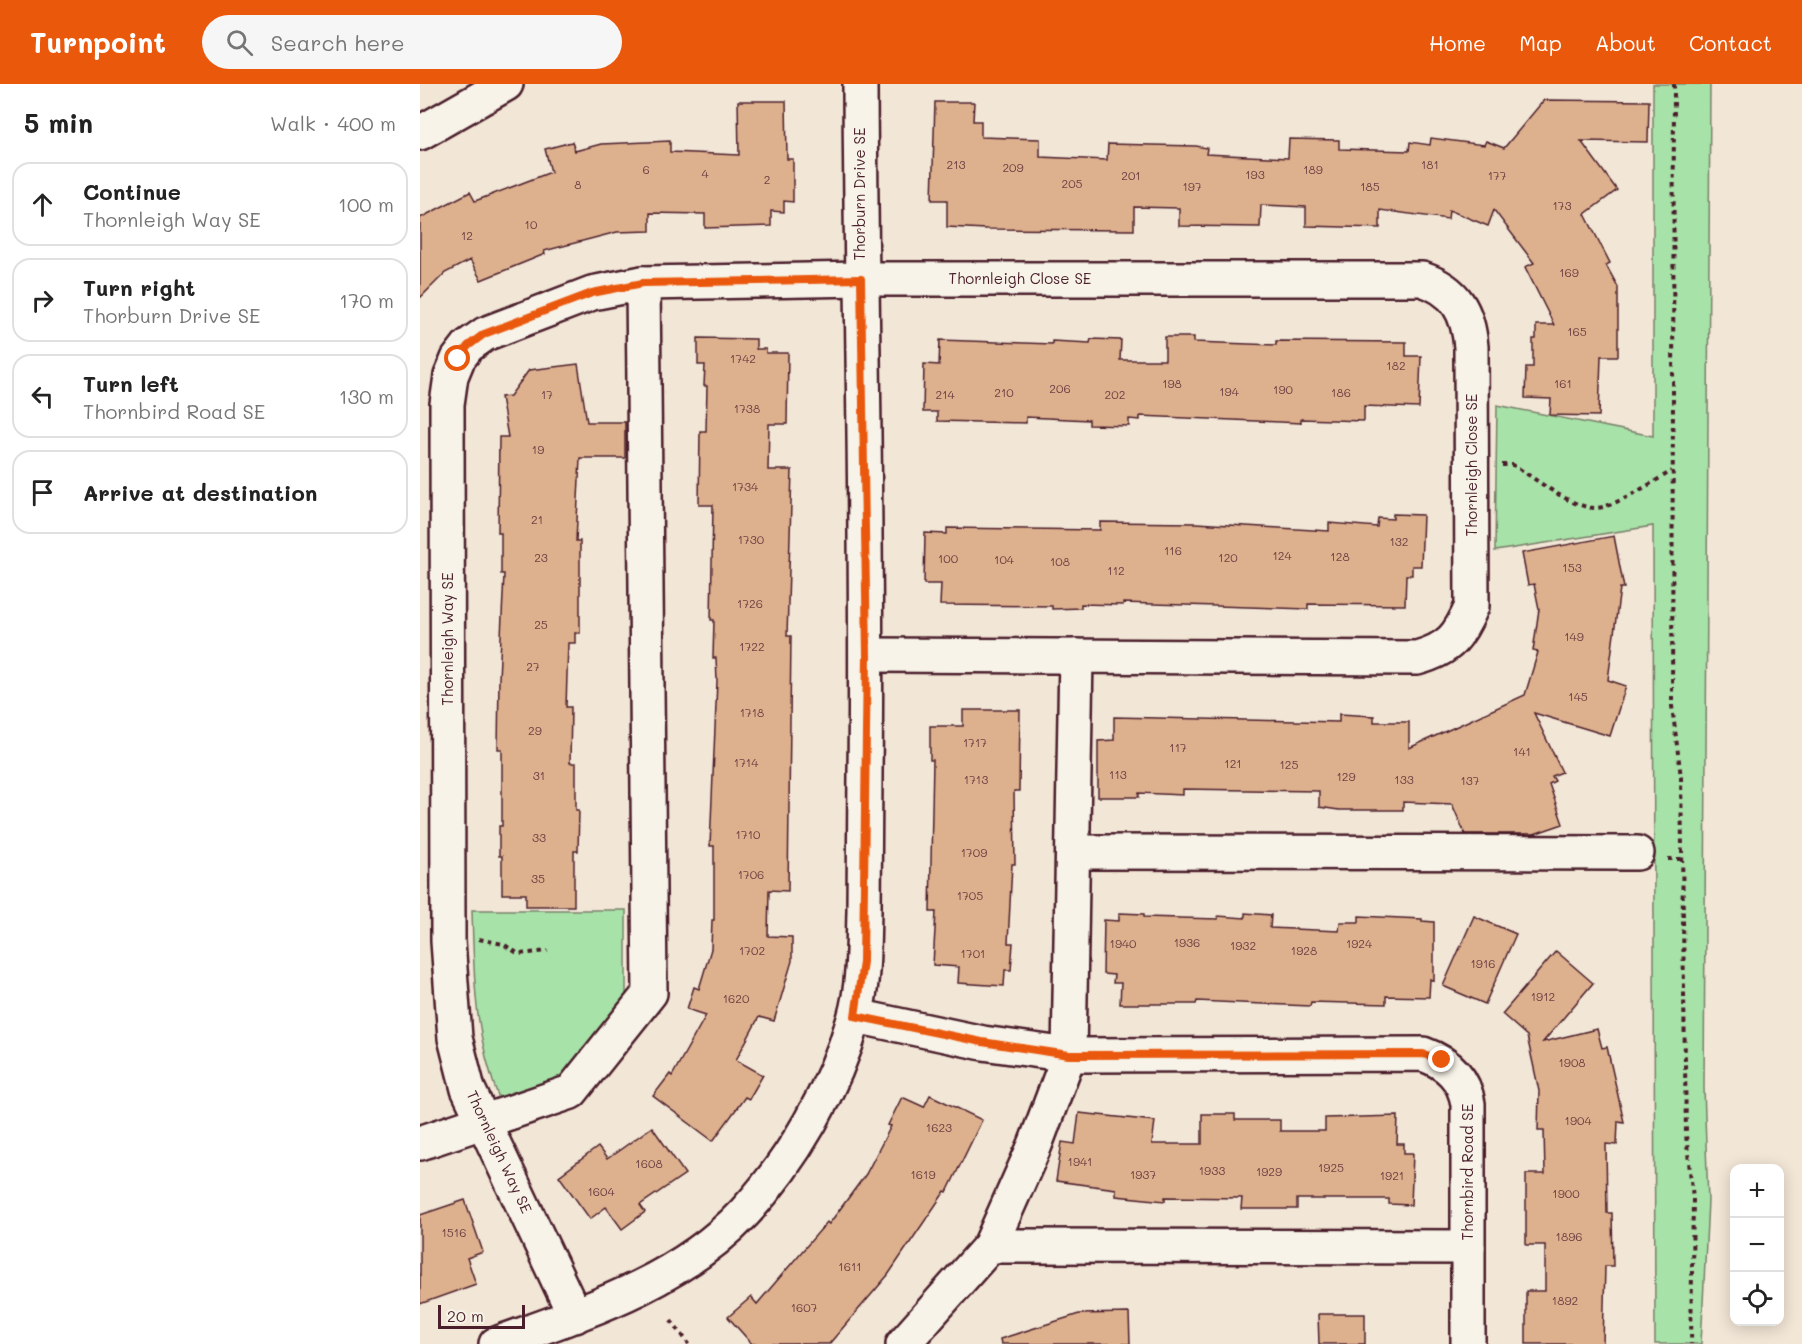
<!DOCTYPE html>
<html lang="en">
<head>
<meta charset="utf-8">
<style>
	:root { --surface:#fff; --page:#f6f6f6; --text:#222; --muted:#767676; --line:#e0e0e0; --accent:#ea580c }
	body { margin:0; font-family:Mali,sans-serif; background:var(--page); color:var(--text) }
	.controls { position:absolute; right:18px; bottom:18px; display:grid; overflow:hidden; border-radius:12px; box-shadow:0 3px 15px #0003 }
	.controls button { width:54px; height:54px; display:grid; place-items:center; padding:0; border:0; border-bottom:2px solid var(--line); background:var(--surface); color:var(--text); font:30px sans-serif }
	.scale { position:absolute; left:18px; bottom:15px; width:87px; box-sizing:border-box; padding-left:6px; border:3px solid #4a1f2b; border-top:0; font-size:16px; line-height:21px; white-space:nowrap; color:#4a1f2b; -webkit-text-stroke:4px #f7f3e8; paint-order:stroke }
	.stop { position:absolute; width:18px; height:18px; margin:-14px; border:4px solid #ea580c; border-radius:50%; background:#fff }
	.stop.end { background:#ea580c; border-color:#fff; box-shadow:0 2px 6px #0008 }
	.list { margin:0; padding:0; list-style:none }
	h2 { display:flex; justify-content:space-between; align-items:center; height:78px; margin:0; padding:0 24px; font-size:26px }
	h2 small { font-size:20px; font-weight:400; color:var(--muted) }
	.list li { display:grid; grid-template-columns:39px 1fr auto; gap:18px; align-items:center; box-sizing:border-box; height:84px; margin:0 12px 12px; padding:0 12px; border:2px solid var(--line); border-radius:18px }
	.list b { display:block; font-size:22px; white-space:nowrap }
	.list p { margin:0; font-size:20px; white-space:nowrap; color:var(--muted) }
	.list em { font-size:20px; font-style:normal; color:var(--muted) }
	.icon { flex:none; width:33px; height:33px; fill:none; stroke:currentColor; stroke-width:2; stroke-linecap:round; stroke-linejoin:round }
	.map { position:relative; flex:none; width:1382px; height:1260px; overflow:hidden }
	header { display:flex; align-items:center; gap:36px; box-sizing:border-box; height:84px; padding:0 30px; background:var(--accent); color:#fff }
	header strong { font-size:28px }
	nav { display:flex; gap:33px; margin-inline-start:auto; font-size:21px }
	.search { width:420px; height:54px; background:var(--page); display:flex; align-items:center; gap:15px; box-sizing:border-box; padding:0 21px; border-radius:33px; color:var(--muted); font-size:22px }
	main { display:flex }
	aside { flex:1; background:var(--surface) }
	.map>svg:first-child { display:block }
</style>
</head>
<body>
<header>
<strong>Turnpoint</strong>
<div class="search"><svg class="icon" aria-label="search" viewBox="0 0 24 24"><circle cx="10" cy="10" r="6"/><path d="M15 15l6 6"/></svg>Search here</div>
<nav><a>Home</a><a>Map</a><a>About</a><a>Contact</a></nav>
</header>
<main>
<aside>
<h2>5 min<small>Walk · 400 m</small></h2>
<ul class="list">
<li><svg class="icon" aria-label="ahead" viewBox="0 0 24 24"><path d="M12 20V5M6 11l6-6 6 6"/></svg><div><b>Continue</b><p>Thornleigh Way SE</p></div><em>100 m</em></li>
<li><svg class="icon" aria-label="right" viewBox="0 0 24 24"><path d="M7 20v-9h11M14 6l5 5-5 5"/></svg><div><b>Turn right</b><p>Thorburn Drive SE</p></div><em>170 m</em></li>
<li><svg class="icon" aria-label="left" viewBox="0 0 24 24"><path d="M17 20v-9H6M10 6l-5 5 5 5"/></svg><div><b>Turn left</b><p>Thornbird Road SE</p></div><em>130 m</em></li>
<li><svg class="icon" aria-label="arrive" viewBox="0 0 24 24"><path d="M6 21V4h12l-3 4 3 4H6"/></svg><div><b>Arrive at destination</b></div></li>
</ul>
</aside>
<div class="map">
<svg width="1382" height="1260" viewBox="0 0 1382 1260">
	<rect width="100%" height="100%" fill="#f2e6d6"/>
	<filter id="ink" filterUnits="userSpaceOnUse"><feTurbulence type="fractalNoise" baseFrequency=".0167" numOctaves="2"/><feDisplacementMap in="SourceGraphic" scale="12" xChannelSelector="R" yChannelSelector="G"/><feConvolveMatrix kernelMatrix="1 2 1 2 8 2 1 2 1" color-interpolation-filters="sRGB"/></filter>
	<g filter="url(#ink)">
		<!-- green -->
		<g fill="#a7e2a8" stroke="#78806a" stroke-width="1.5">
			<path d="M1233 0H1290L1284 1004 1288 1117 1281 1260H1235L1233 442 1075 467 1077 321 1233 352Z"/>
			<path d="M52 826H206V912L146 998 81 1020C54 951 54 898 52 826Z"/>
		</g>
		<!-- building -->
		<g fill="#ddb08e" stroke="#4a1f2b" stroke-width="1.5">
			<path d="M1124 16 1229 17 1228 58 1161 57 1197 106 1165 130 1190 179 1186 181 1198 203V272H1181L1179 332 1130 331 1131 315 1105 314 1106 283H1113V255H1116V241H1134L1105 183 1114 179 1074 126 1068 142 1029 126 1028 135 960 126V144L886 142V123L841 121 840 143 759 142V124L714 123V146L566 145 527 143V116H512L515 18H554L553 37H561V53L620 55V73L687 76 688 60 776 62 787 64 786 70 868 74 869 55 919 56V65L989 67 990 58 1010 61 1011 54 1064 61 1066 57 1084 64Z"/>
			<path d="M318 17H366L367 75H373V118L364 117V128L351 127V142L285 144V130L230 129V147L197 148 124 167 125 170 61 196 50 176 25 189 0 214V134L50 108 55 117 131 88 125 65 152 58 155 67 181 60 250 57V68L319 71Z"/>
			<path d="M745 253H774V258L856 261V257L986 258V272H1001L999 324 944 322V337L881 335V339L720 332V336L709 335V342L669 341V336L606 333V339L517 337V328H503L504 280 519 281 520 256 632 260V257L670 259 671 255 701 256 700 276H745Z"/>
			<path d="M278 254 336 255V265H346V269H368L367 340H349L348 386H372L367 552H371L368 807 349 806 348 852 372 853V877L354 937 339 933 316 976 343 991 329 1015 325 1013 293 1057 233 1012 250 990 252 992 286 931 267 925 274 903 279 905 291 865 292 836H294V762H290L297 597 296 574H293L294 536H291L293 421H279L280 347H286L287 302H284L285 281H278Z"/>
			<path d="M158 280 167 338H205V374H160L156 457H160V549H155V559H148L146 623H151L150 679H156V726H159L158 767H154V822H106V810H82V772H79V742H82V665H78L79 595 84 490H81V449H78L79 353H88L81 313 90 312 109 286Z"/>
			<path d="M973 430 1003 431 1001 482H992V491H986L985 521 888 520V525L703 519V521L661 520V524L632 525V522L520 521 521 500H504L505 449 527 450V444L680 446V438L776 439 909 447V439L957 443 958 434 973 435Z"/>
			<path d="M1194 452 1204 504H1200L1188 596 1206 602 1190 652 1114 629 1142 688 1132 692 1135 697 1129 700 1143 740 1114 750H1045L1032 720 983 718V726H919L899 723V707L763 705V711L719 709V713H678V657L694 656V633L919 638V630L954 632V638H989V664L1105 611 1118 568 1113 567 1119 525 1114 500 1108 501 1102 469Z"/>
			<path d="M543 626H600L599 707H594L595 780H592L588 859H593L591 886H585L584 902 538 899 539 883 513 881 516 828H510L513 676H510V642H543Z"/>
			<path d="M699 829 724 830V833L798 835V832L825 834V829L851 831 850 844 919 847 920 838H939V832L1002 835V837L1014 838V897L1010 895 1009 913 966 912V920L891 918 890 922 777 917 776 920H700L701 899H693L694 891 683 890 684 836 699 837Z"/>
			<path d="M1054 832 1096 850 1065 920 1023 902Z"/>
			<path d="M1136 867 1173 899 1123 958 1177 945 1182 964 1187 963 1204 1038 1198 1037 1197 1061 1186 1060 1187 1129H1192L1193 1182H1185L1183 1260H1106V1207H1125V1161H1106V1090H1125L1124 1046H1118L1119 1007 1107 952 1082 930Z"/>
			<path d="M510 1011 562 1036 527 1108 525 1107 468 1191 409 1260H332L308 1233 331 1213 337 1220 407 1138 409 1140 446 1090 471 1042 468 1041 482 1013 504 1023Z"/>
			<path d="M659 1029 735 1037 732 1060H782V1030H815V1036H860V1047H905V1034L978 1032 977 1060H984V1069H993L991 1121 969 1120V1115H877V1125H821L822 1114 745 1113V1117L696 1112V1105L636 1097 642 1058 655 1060Z"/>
			<path d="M232 1043 265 1090 220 1121 225 1128 202 1145 186 1123 170 1135 139 1092 178 1063 187 1075Z"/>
			<path d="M45 1116 63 1168 47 1174 56 1200 0 1220V1131Z"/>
			<path d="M709 1229 710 1260H581L580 1255 659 1230Z"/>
			<path d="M898 1230H945V1260H899Z"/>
		</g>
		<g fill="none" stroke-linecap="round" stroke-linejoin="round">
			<!-- minor casing -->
			<g stroke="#4a1f2b" stroke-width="38">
				<g id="minor">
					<path d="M0 49 86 0"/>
					<path d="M653 768 1217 769"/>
					<path d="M436 932 563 959 649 971 1003 970C1028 979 1044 994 1048 1020V1260"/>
					<path d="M0 1059 151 1008 230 909 223 199"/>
					<path d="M570 1162 1048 1163"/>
					<path d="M155 1232 48 1005 35 954 28 857 27 320 31 292 38 275 48 262 65 250 172 209 223 199 441 195H1002C1036 206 1048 228 1051 263L1052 522C1039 552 1030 565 997 574L447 571"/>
					<path d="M76 1260C164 1228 258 1199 324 1129 373 1076 414 1005 434 935 444 901 443 863 444 827 444 781 445 735 445 689 448 459 441 230 440 0"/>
					<path d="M483 1260 570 1162 615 1061 649 971 656 572"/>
				</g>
			</g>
			<!-- path -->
			<g stroke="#4a1f2b" stroke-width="4" stroke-dasharray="4.5 4.5" stroke-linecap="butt">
				<path d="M1254 0 1252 622 1261 693 1266 1051 1273 1114 1271 1260"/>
				<path d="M1082 381H1093C1115 394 1151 424 1176 424 1193 424 1236 396 1252 387"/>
				<path d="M1248 775H1262"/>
				<path d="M59 855 83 860 99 870 128 867"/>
				<path d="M251 1236 269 1260"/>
			</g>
			<!-- minor -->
			<use href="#minor" stroke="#f7f3e8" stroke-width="33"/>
		</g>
	</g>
	<g fill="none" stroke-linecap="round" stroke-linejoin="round" filter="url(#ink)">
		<!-- route -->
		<path stroke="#ea580c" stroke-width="8" d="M38 275 48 262 64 250 172 209 223 199 441 195 447 571 443 878 435 932 562 958 649 971 1003 970 1022 976"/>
	</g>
	<g text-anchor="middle" stroke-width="5" stroke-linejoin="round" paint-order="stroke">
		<!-- number labels -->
		<g font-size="12" fill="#6f4344">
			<text x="536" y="85">213</text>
			<text x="1010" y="85">181</text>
			<text x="593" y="88">209</text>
			<text x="226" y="90">6</text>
			<text x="893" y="90">189</text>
			<text x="285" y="94">4</text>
			<text x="835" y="95">193</text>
			<text x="711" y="96">201</text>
			<text x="1077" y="96">177</text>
			<text x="347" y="100">2</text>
			<text x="652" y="104">205</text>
			<text x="158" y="105">8</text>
			<text x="772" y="107">197</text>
			<text x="950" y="107">185</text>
			<text x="1142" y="126">173</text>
			<text x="111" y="145">10</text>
			<text x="47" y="156">12</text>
			<text x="1149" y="193">169</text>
			<text x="1157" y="252">165</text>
			<text x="323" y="279">1742</text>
			<text x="976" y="286">182</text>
			<text x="752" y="304">198</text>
			<text x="1143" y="304">161</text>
			<text x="640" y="309">206</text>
			<text x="863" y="310">190</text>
			<text x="809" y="312">194</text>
			<text x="584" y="313">210</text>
			<text x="921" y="313">186</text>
			<text x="127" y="315">17</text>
			<text x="525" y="315">214</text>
			<text x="695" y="315">202</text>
			<text x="327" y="329">1738</text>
			<text x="118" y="370">19</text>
			<text x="325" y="407">1734</text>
			<text x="117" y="440">21</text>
			<text x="331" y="460">1730</text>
			<text x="979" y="462">132</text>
			<text x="753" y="471">116</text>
			<text x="862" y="476">124</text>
			<text x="920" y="477">128</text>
			<text x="121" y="478">23</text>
			<text x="808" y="478">120</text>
			<text x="528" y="479">100</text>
			<text x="584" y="480">104</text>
			<text x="640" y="482">108</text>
			<text x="1152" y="488">153</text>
			<text x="696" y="491">112</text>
			<text x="330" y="524">1726</text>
			<text x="121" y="545">25</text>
			<text x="1154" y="557">149</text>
			<text x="332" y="567">1722</text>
			<text x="113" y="587">27</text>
			<text x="1158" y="617">145</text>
			<text x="332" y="633">1718</text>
			<text x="115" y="651">29</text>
			<text x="555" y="663">1717</text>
			<text x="758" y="668">117</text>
			<text x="1102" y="672">141</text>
			<text x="326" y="683">1714</text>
			<text x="813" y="684">121</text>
			<text x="869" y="685">125</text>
			<text x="698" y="695">113</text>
			<text x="119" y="696">31</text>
			<text x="926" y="697">129</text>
			<text x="556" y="700">1713</text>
			<text x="984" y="700">133</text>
			<text x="1050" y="701">137</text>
			<text x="328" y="755">1710</text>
			<text x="119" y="758">33</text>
			<text x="554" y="773">1709</text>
			<text x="331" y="795">1706</text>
			<text x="118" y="799">35</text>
			<text x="550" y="816">1705</text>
			<text x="767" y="863">1936</text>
			<text x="703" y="864">1940</text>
			<text x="939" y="864">1924</text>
			<text x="823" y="866">1932</text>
			<text x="332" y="871">1702</text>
			<text x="884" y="871">1928</text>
			<text x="553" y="874">1701</text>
			<text x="1063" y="884">1916</text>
			<text x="1123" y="917">1912</text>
			<text x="316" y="919">1620</text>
			<text x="1152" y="983">1908</text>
			<text x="1158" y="1041">1904</text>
			<text x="519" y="1048">1623</text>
			<text x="660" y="1082">1941</text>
			<text x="229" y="1084">1608</text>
			<text x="911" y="1088">1925</text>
			<text x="792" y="1091">1933</text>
			<text x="849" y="1092">1929</text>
			<text x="503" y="1095">1619</text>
			<text x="723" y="1095">1937</text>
			<text x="972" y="1096">1921</text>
			<text x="181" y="1112">1604</text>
			<text x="1146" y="1114">1900</text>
			<text x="34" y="1153">1516</text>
			<text x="1149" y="1157">1896</text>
			<text x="430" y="1187">1611</text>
			<text x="1145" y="1221">1892</text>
			<text x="384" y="1228">1607</text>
		</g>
		<!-- street labels -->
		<g font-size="15" fill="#4a1f2b" stroke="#f7f3e8">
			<text transform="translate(440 110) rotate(-90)" y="5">Thorburn Drive SE</text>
			<text x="600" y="200">Thornleigh Close SE</text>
			<text transform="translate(1052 381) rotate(-90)" y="5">Thornleigh Close SE</text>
			<text transform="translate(28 555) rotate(-90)" y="5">Thornleigh Way SE</text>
			<text transform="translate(79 1068) rotate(65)" y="5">Thornleigh Way SE</text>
			<text transform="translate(1048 1088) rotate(-90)" y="5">Thornbird Road SE</text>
		</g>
	</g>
</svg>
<div class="controls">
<button>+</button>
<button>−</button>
<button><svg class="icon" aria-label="locate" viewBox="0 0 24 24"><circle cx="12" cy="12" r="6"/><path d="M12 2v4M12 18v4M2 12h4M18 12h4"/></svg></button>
</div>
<div class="scale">20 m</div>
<div class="stop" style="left:38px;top:275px"></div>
<div class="stop end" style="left:1022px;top:976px"></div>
</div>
</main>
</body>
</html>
